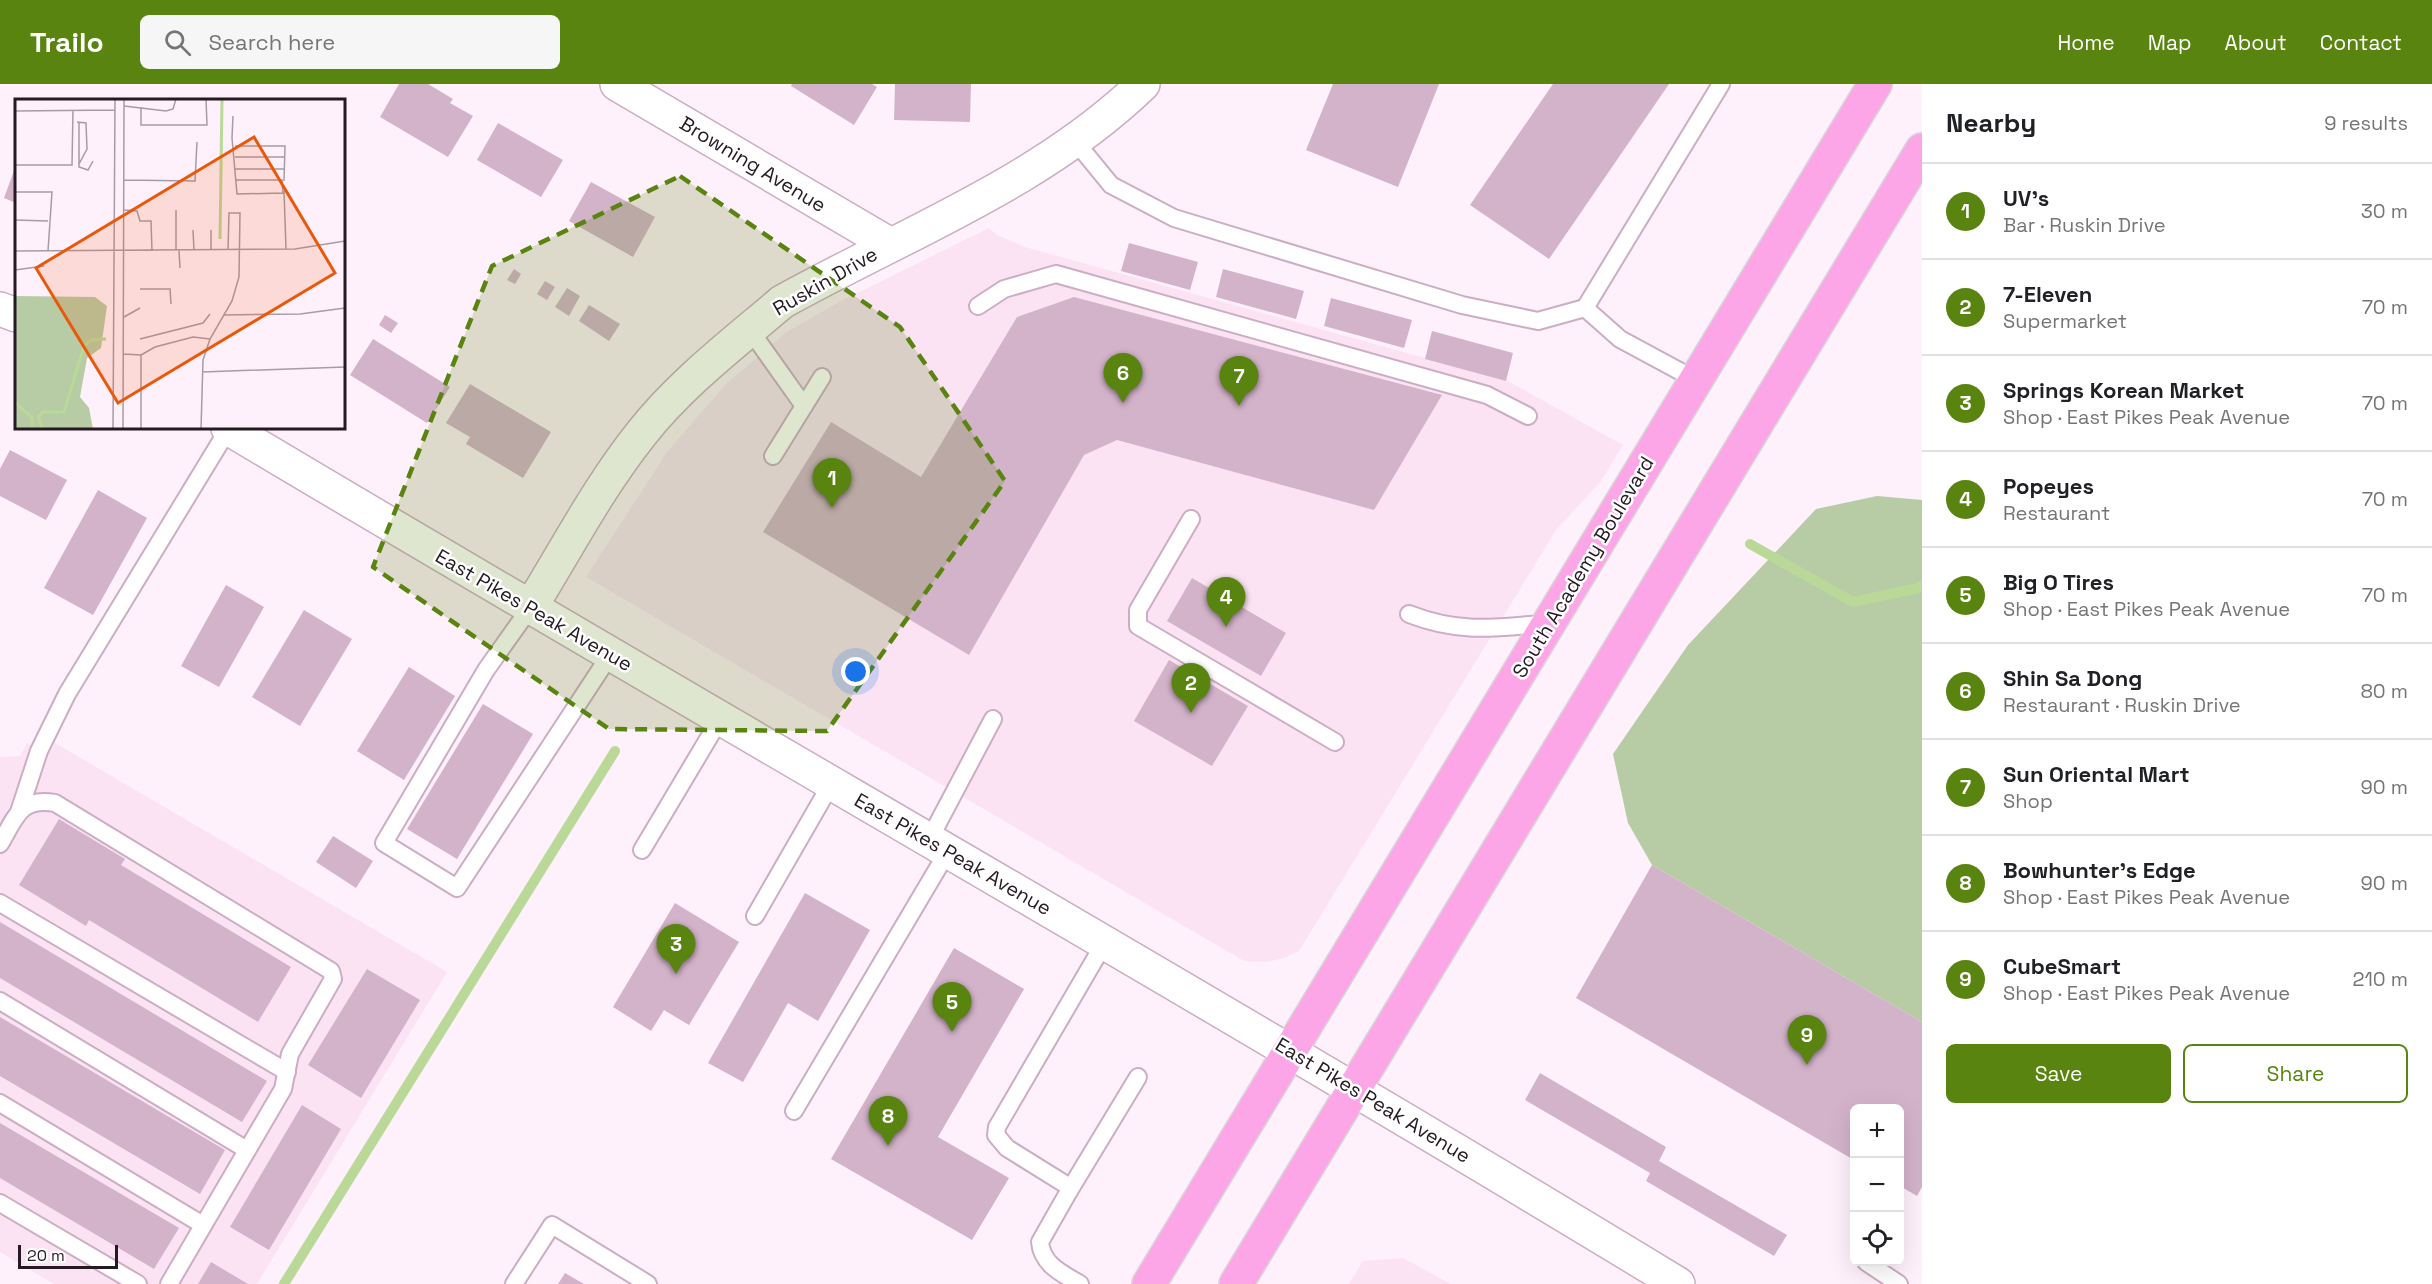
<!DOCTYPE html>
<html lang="en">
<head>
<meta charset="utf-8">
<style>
	:root { --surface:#fff; --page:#f6f6f6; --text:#202124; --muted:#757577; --line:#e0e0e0; --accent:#59840f }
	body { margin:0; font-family:"Space Grotesk",sans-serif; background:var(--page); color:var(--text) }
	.controls { position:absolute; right:18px; bottom:18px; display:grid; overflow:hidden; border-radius:9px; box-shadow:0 6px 24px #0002 }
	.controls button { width:54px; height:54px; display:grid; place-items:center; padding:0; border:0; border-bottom:2px solid var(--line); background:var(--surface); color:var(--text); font:30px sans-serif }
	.scale { position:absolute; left:18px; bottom:15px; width:100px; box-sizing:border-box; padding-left:6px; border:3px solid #251922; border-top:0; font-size:16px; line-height:21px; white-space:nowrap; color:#251922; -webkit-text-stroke:4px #fff; paint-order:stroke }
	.you { position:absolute; left:856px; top:588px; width:21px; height:21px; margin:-15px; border:4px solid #fff; border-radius:50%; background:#1a73e8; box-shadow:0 0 0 9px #1a73e833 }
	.badge { display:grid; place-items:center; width:39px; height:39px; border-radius:50%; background:var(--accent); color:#fff; font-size:20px; font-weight:700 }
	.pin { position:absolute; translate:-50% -50px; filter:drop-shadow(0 2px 3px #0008) }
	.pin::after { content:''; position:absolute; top:32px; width:21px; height:18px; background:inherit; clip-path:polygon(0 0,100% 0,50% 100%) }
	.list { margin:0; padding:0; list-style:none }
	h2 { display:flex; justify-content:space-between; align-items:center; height:78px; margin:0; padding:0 24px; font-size:26px }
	h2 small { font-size:20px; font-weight:400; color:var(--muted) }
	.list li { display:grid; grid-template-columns:39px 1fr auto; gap:18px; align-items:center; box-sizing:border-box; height:96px; padding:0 24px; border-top:2px solid var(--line) }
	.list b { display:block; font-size:22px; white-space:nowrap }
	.list p { margin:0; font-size:20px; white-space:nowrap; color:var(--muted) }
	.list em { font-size:20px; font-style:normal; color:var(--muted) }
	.actions { display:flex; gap:12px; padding:18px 24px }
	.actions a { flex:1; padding:14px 0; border:2px solid var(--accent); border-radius:9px; text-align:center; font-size:21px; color:var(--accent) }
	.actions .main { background:var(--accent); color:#fff }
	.icon { flex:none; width:33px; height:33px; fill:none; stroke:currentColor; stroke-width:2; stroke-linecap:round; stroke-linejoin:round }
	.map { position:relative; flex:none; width:1922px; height:1200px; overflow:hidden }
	header { display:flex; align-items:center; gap:36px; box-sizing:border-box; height:84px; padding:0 30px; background:var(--accent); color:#fff }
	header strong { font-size:28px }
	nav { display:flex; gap:33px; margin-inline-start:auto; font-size:21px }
	.search { width:420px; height:54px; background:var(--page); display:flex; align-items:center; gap:15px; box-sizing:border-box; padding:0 21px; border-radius:9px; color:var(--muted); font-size:22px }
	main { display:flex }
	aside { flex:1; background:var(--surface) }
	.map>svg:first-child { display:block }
</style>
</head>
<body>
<header>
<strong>Trailo</strong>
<div class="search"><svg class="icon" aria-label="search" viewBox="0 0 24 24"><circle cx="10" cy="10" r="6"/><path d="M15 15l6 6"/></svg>Search here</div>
<nav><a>Home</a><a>Map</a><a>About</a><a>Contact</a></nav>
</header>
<main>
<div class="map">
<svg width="1922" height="1200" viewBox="0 0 1922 1200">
	<rect width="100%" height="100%" fill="#fef1fb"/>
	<!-- built -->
	<g fill="#fbe3f4">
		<path d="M989 144 997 151 1025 163 1508 297 1623 361 1601 397 1556 446 1299 867 1284 874 1267 878 1244 877 586 493 667 368 725 301 785 249 839 218Z"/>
		<path d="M27 659 48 672 55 659 447 888 257 1200H54L0 1168V673L20 672Z"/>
		<path d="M1403 1174 1451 1200H1349L1363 1177Z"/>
	</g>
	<!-- green -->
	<path fill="#b7cba4" d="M1877 412 1922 416V938L1652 781 1628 739 1613 670 1688 561 1816 425Z"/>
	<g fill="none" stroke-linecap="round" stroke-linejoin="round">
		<!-- stream -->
		<g stroke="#bad998" stroke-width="10">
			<path d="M1750 460 1853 518 1918 504 1922 501"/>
			<path d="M284 1200 615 667"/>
		</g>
	</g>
	<!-- building -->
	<g fill="#d3b3ca">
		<path d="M399 0H428L453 15 450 19 473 32 448 73 380 33Z"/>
		<path d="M792 0H872L877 3 854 41 791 2Z"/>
		<path d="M895 0H971L970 38 894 36Z"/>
		<path d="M1333 0H1439L1398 103 1306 66Z"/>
		<path d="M1553 0H1669L1549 175 1470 121Z"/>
		<path d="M498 39 563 76 541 113 477 76Z"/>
		<path d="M16 81V119L4 114Z"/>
		<path d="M591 98 655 133 633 173 569 137Z"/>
		<path d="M1129 159 1198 178 1190 206 1121 187Z"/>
		<path d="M514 185 521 190 515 200 507 196Z"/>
		<path d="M1223 185 1304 207 1296 235 1216 213Z"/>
		<path d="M545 197 555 203 547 216 537 210Z"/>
		<path d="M567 204 580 212 569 232 555 223Z"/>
		<path d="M1074 213 1442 311 1374 426 1117 356 1084 371 969 571 763 448 831 338 921 393 1017 233Z"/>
		<path d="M1331 214 1412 236 1404 264 1324 242Z"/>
		<path d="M589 221 620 240 609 257 579 237Z"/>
		<path d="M385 231 398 239 391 249 379 241Z"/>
		<path d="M1432 247 1513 269 1506 297 1425 275Z"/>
		<path d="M373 255 450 303 427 339 350 291Z"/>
		<path d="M470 300 551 348 523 394 466 360 470 353 446 339Z"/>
		<path d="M10 366 67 396 46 436 0 412V385Z"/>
		<path d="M98 406 147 434 93 531 44 504Z"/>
		<path d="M1192 494 1286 549 1261 592 1167 537Z"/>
		<path d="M226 501 264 523 219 603 181 582Z"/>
		<path d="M304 526 352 555 300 642 252 613Z"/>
		<path d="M1169 576 1248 622 1212 682 1134 637Z"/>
		<path d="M409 583 455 612 404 696 357 667Z"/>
		<path d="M483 620 533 650 457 775 407 745Z"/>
		<path d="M59 735 125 775 121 781 291 883 258 938 89 836 86 842 19 801Z"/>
		<path d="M333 752 373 777 356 804 316 778Z"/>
		<path d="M1652 781 1922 938V1103L1917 1112 1900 1102V1024H1854V1076L1576 914Z"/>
		<path d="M805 809 870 846 818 937 788 919 743 998 708 979Z"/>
		<path d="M675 819 739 858 689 941 664 926 651 947 613 923Z"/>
		<path d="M0 838 267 997 242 1038 0 894Z"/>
		<path d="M954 864 1024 905 938 1053 1009 1094 972 1156 831 1075Z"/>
		<path d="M367 885 420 916 361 1014 308 981Z"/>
		<path d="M0 933 225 1066 200 1110 0 992Z"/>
		<path d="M1540 989 1666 1063 1659 1077 1787 1151 1774 1172 1646 1097 1650 1089 1525 1016Z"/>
		<path d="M302 1021 341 1045 269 1166 230 1143Z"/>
		<path d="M0 1039 179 1144 154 1185 0 1094Z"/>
		<path d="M211 1178 248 1200H198Z"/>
		<path d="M565 1189 584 1200H558Z"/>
	</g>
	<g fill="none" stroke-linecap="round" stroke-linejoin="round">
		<!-- service casing -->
		<g stroke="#ccadc3" stroke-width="20">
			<g id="service">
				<path d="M1075 57 1111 101 1174 134 1462 221 1538 237 1585 224"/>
				<path d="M978 222 1004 205 1056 190 1487 311 1528 332"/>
				<path d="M750 246 804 322"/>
				<path d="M1696 296 1620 255 1585 224 1721 0"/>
				<path d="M773 372 822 293"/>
				<path d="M1191 435 1138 526V542L1335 658"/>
				<path d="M530 524 486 586 384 759 457 804 610 571"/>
				<path d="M1409 530C1460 550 1496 544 1549 539"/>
				<path d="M19 728 39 667 67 610 229 344"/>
				<path d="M929 756 993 635"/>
				<path d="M0 760C16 733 20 713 55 719L331 887 333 895 290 970 283 1005 169 1200"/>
				<path d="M642 766 720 635"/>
				<path d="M0 819 287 988"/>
				<path d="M755 832 831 700"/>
				<path d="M0 917 247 1066"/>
				<path d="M0 1019 203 1141"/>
				<path d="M794 1027 948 767"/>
				<path d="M1069 1107 1138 993"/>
				<path d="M0 1119 138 1200"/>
				<path d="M1866 1178 1899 1200"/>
				<path d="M514 1200 552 1141 648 1200"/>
				<path d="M1080 1200C1063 1190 1042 1181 1040 1158L1069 1107 1068 1102 1007 1064 996 1051 997 1043 1105 858"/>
			</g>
		</g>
		<!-- minor casing -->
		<g stroke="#ccadc3" stroke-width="36">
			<g id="minor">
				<path d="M617 0 889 160"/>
				<path d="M530 524C566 466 598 404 641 350 680 300 734 259 782 218 904 150 1042 98 1143 0"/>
			</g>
		</g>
		<!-- secondary casing -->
		<g stroke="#ccadc3" stroke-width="36">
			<g id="secondary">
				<path d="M0 225 16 231"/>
				<path d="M228 344C710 632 1198 908 1678 1200"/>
			</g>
		</g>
		<!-- trunk casing -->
		<g stroke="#d8d6d7" stroke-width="36">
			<g id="trunk">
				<path d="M1149 1200 1875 0"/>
				<path d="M1236 1200 1922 66"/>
			</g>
		</g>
		<!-- service -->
		<use href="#service" stroke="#fff" stroke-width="16"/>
		<!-- minor -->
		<use href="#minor" stroke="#fff" stroke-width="33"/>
		<!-- secondary -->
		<use href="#secondary" stroke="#fff" stroke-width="33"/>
		<!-- trunk -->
		<use href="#trunk" stroke="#fca6e8" stroke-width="33"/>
	</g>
	<!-- marked area -->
	<path fill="#59840f" fill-opacity="0.2" stroke="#59840f" stroke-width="4.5" stroke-dasharray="12 8" stroke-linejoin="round" d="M680 92 900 243 1005 397 827 647 609 645 373 483 492 182Z"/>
	<g text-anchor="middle" stroke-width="5" stroke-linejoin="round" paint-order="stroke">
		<!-- street labels -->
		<g font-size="20" fill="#251922" stroke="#fff">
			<text transform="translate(753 80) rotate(31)" y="7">Browning Avenue</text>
			<text transform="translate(825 197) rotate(-30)" y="7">Ruskin Drive</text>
			<text transform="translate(1583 483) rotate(-59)" y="7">South Academy Boulevard</text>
			<text transform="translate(534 526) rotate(30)" y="7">East Pikes Peak Avenue</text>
			<text transform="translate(953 770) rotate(30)" y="7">East Pikes Peak Avenue</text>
			<text transform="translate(1373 1016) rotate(31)" y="7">East Pikes Peak Avenue</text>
		</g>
	</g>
	<!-- overview -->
	<g transform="translate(15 15)">
		<rect width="330" height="330" fill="#fef1fb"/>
		<path d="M0 197 80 198 92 207 86 249 72 259 65 298 74 309 78 330H0Z" fill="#b7cba4"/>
		<path fill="none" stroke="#bad998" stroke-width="3" d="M205 140 207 0M0 303 17 319V330M28 330 23 318 28 313H49L69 247 76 241 91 240"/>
		<path fill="none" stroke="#a79ba4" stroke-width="1.5" d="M109 7 151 12 158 10 161 0M126 8V26H192L191 0M0 12 100 11M218 17 217 39 222 95 268 94 267 81H221M62 23 71 24 72 50 64 65M64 24V68L73 71 78 62M220 47H270L269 82M220 58H270M0 66H57L58 11M220 70H270M109 81 180 82 182 43M269 92 271 150M0 93H37L33 152M109 111 122 112 125 122H136L137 152M161 111V151M0 121 33 122M178 131 179 151M196 131V151M164 151 165 169M0 152 280 150 330 142M0 171 29 167M125 190H155L156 205M209 216 285 215 330 209M109 218 125 209M125 240 188 224 195 215M108 255 126 256V330M126 256 140 248 178 238 195 240M187 273 330 268M98 330 100 0M108 330 109 0M186 330 188 261 195 240 217 202 224 178 225 114H214L213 151"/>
		<path fill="#e8590c" fill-opacity="0.15" stroke="#e8590c" stroke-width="3" d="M239 38 320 174 103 304 21 169Z"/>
		<rect width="330" height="330" fill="none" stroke="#251922" stroke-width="3"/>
	</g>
</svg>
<div class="controls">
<button>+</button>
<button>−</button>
<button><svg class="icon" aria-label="locate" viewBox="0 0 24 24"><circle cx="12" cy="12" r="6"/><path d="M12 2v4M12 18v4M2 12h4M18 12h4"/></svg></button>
</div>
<div class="scale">20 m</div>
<div class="you"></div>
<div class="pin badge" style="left:832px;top:424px">1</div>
<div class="pin badge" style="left:1191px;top:629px">2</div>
<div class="pin badge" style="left:676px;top:890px">3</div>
<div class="pin badge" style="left:1226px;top:543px">4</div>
<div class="pin badge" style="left:952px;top:948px">5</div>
<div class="pin badge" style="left:1123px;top:319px">6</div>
<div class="pin badge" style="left:1239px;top:322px">7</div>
<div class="pin badge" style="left:888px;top:1062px">8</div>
<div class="pin badge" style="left:1807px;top:981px">9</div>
</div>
<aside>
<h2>Nearby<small>9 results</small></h2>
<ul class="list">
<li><span class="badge">1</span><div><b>UV's</b><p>Bar · Ruskin Drive</p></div><em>30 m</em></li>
<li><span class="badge">2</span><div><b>7-Eleven</b><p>Supermarket</p></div><em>70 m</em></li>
<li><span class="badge">3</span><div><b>Springs Korean Market</b><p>Shop · East Pikes Peak Avenue</p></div><em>70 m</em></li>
<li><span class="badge">4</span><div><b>Popeyes</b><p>Restaurant</p></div><em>70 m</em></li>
<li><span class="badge">5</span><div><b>Big O Tires</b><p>Shop · East Pikes Peak Avenue</p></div><em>70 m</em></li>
<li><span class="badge">6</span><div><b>Shin Sa Dong</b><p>Restaurant · Ruskin Drive</p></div><em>80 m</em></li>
<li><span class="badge">7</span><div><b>Sun Oriental Mart</b><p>Shop</p></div><em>90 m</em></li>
<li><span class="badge">8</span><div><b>Bowhunter's Edge</b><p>Shop · East Pikes Peak Avenue</p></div><em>90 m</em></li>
<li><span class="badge">9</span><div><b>CubeSmart</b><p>Shop · East Pikes Peak Avenue</p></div><em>210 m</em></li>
</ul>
<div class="actions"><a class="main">Save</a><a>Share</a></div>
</aside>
</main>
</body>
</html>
